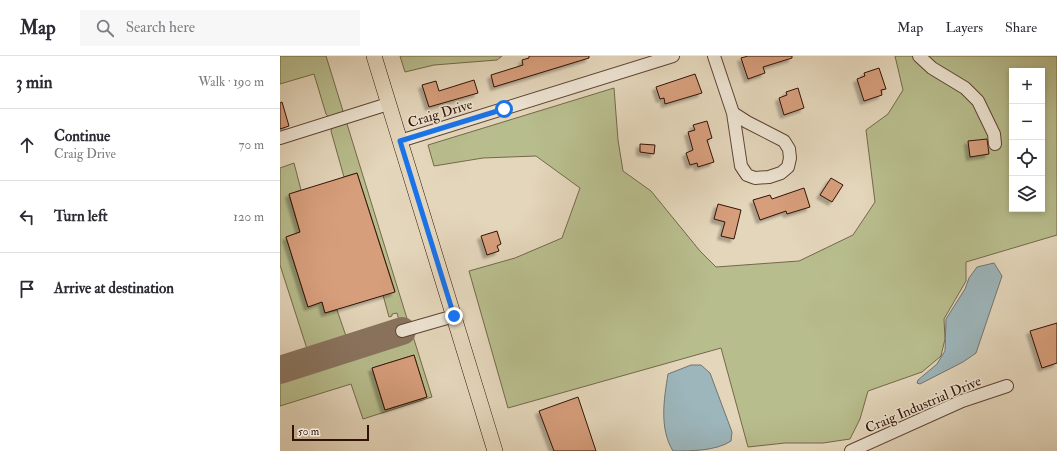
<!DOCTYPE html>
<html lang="en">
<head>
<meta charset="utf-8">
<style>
	:root { --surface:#fff; --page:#f7f7f7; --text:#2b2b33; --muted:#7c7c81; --line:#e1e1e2 }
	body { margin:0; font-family:"IM FELL Double Pica",serif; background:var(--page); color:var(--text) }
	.controls { position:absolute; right:12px; top:12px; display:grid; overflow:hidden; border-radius:0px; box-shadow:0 2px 6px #0003 }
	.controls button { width:36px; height:36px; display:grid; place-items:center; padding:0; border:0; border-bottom:1px solid var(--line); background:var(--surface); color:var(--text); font:20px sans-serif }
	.scale { position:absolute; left:12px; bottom:10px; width:77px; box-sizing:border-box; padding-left:4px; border:2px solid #311205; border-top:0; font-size:11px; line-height:14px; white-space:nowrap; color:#311205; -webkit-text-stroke:3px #ede4d3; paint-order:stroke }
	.stop { position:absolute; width:12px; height:12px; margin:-9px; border:3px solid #1a73e8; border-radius:50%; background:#fff }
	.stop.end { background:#1a73e8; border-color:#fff; box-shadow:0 1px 4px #0008 }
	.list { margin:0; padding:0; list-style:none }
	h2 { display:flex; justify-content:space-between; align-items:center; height:52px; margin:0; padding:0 16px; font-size:17px }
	h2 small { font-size:13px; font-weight:400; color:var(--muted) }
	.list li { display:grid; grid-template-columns:26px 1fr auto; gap:12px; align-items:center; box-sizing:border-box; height:72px; padding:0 16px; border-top:1px solid var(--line) }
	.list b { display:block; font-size:15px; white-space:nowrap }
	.list p { margin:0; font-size:13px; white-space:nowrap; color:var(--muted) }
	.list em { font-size:13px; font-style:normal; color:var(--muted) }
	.icon { flex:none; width:22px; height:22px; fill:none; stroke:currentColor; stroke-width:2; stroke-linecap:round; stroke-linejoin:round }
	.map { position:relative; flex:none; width:777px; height:395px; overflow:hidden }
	header { display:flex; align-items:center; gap:24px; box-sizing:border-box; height:56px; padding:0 20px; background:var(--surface); border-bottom:1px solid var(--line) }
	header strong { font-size:19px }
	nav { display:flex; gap:22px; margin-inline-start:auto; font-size:14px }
	.search { width:280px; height:36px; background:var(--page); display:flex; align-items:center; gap:10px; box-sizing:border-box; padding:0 14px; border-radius:0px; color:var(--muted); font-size:15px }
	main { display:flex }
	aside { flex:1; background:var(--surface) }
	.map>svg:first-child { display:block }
</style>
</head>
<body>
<header>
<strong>Map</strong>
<div class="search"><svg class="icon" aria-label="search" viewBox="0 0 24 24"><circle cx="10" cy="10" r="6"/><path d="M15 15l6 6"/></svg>Search here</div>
<nav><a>Map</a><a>Layers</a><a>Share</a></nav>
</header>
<main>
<aside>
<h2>3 min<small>Walk · 190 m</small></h2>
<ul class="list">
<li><svg class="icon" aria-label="ahead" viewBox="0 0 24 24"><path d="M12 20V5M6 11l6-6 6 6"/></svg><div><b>Continue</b><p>Craig Drive</p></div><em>70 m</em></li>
<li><svg class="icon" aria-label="left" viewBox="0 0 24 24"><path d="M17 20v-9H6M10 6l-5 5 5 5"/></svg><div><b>Turn left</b></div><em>120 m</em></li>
<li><svg class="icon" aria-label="arrive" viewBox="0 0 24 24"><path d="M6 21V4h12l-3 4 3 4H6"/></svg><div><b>Arrive at destination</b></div></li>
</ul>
</aside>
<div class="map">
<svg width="777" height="395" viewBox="0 0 777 395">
	<defs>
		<filter id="shadow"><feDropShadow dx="-3.5" dy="3.5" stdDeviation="1" flood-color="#0004"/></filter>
	</defs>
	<rect width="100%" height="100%" fill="#e4d6bb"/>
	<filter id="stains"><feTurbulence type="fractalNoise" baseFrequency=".005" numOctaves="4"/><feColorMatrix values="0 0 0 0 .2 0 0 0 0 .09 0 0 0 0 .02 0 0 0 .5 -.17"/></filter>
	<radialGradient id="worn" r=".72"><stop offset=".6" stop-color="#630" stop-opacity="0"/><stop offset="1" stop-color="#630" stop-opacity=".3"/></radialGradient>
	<!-- green -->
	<g fill="#b8bd8d" stroke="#746849" fill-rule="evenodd">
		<path d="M0 0H46L129 269 121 271 116 268 115 266 119 264 117 257 112 258V260L109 261 103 239 115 235 77 117 64 121 51 75C54 68 51 63 46 58L34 18 0 28Z"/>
		<path d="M120 0H222L217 4 154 9 125 16Z"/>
		<path d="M615 0H777V179L686 206V225L664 263 665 283 661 300 642 316 588 335 580 363 570 383 543 387H505L468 391 441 292 228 352 189 215 235 202 282 182 300 132 256 100 203 102 154 110 148 89 334 32 338 84 343 115 371 135 420 195 436 211 519 205 573 179 595 146 586 74 608 58 623 34ZM732 15H762V153H732Z"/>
		<path d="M14 107 21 134 9 139 20 176 6 181 28 251 42 246 45 257 57 254 67 283 28 296 0 209V112Z"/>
		<path d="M132 277 152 341 83 363 71 328 0 350V323L118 285 120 281ZM134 299 147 341 105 354 92 312Z"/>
	</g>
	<!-- water -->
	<g fill="#9cb6bc" stroke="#717473">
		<path d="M714 207 722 220 696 297 683 306 640 328 637 327 638 324 657 308 665 295 666 263 685 233 689 222 697 211Z"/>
		<path d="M411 309H421L430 317 452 376 451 385C436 395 411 395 393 395 379 372 384 343 388 318Z"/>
	</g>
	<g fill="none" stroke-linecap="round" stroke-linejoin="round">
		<!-- taxiway -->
		<path stroke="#8a7460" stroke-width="28" d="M0 314 122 275"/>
	</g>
	<!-- building -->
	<g fill="#d79e7c" stroke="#311205" filter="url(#shadow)">
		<path d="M249 0H309V2L214 31 211 19 243 9 242 4 249 2Z"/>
		<path d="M468 0H512V2L483 11 485 17 468 23 461 2Z"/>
		<path d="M599 12 606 33 601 34 602 39 584 45 577 23 585 20 584 17Z"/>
		<path d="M415 18 422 37 385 48 384 42 380 43 376 31Z"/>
		<path d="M194 24 198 37 149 51 142 29 156 25 159 35Z"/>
		<path d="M518 32 524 52 504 59 499 42 507 39 506 36Z"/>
		<path d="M2 46 9 70 0 73V47Z"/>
		<path d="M427 65 432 82 427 84 434 106 418 111 417 107 410 109 406 97 413 94 408 76 415 74 413 69Z"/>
		<path d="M707 83 709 98 690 101 688 85Z"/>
		<path d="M360 88 375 89 374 98 360 96Z"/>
		<path d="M77 117 115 236 45 257 42 246 28 251 6 181 20 176 9 138Z"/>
		<path d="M551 122 563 129 552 146 540 139Z"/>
		<path d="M524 132 530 151 507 158 506 155 480 164 473 144 490 139 492 143Z"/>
		<path d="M438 148 461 154 454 183 441 180 445 166 434 163Z"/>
		<path d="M217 175 221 188 217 190 219 195 207 199 201 180Z"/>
		<path d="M777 267V307L762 312 750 275Z"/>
		<path d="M134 299 147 341 105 354 92 312Z"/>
		<path d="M298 341 316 395H274L259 355Z"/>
	</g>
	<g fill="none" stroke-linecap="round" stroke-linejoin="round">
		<!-- minor casing -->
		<g stroke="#5e4332" stroke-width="14">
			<g id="minor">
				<path d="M434 0 453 57 461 110 467 119 475 122 489 121 501 117 508 111 510 102 509 93 504 85 467 66 453 57"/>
				<path d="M639 0 652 12 685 32 698 45 714 78 715 88"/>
				<path d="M0 82 108 48"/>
				<path d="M120 85 393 0"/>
				<path d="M122 275 174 260"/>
				<path d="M571 395 682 345 727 330"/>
			</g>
		</g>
		<!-- major casing -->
		<g stroke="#311205" stroke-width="16">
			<path id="major" d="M94 0 215 395"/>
		</g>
		<!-- minor -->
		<use href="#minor" stroke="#ede4d3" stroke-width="12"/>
		<!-- major -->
		<use href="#major" stroke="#e4d6bb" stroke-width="15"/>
	</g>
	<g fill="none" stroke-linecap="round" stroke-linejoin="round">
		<!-- route -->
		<path stroke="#1a73e8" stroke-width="5" d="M174 260 120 85 224 53"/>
	</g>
	<g text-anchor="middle" stroke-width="3" stroke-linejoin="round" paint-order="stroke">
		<!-- street labels -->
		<g font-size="14" fill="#311205" stroke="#ede4d3">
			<text transform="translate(160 57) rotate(-17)" y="5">Craig Drive</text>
			<text transform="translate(643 348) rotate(-23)" y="5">Craig Industrial Drive</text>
		</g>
	</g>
	<rect width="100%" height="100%" filter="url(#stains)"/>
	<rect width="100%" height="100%" fill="url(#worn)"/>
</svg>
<div class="controls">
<button>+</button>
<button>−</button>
<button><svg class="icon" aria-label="locate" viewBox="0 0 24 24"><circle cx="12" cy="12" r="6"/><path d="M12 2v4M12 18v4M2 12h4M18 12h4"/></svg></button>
<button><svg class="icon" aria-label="layers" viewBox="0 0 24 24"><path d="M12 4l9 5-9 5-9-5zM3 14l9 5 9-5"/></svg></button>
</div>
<div class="scale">50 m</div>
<div class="stop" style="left:224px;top:53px"></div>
<div class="stop end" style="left:174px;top:260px"></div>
</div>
</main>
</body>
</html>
